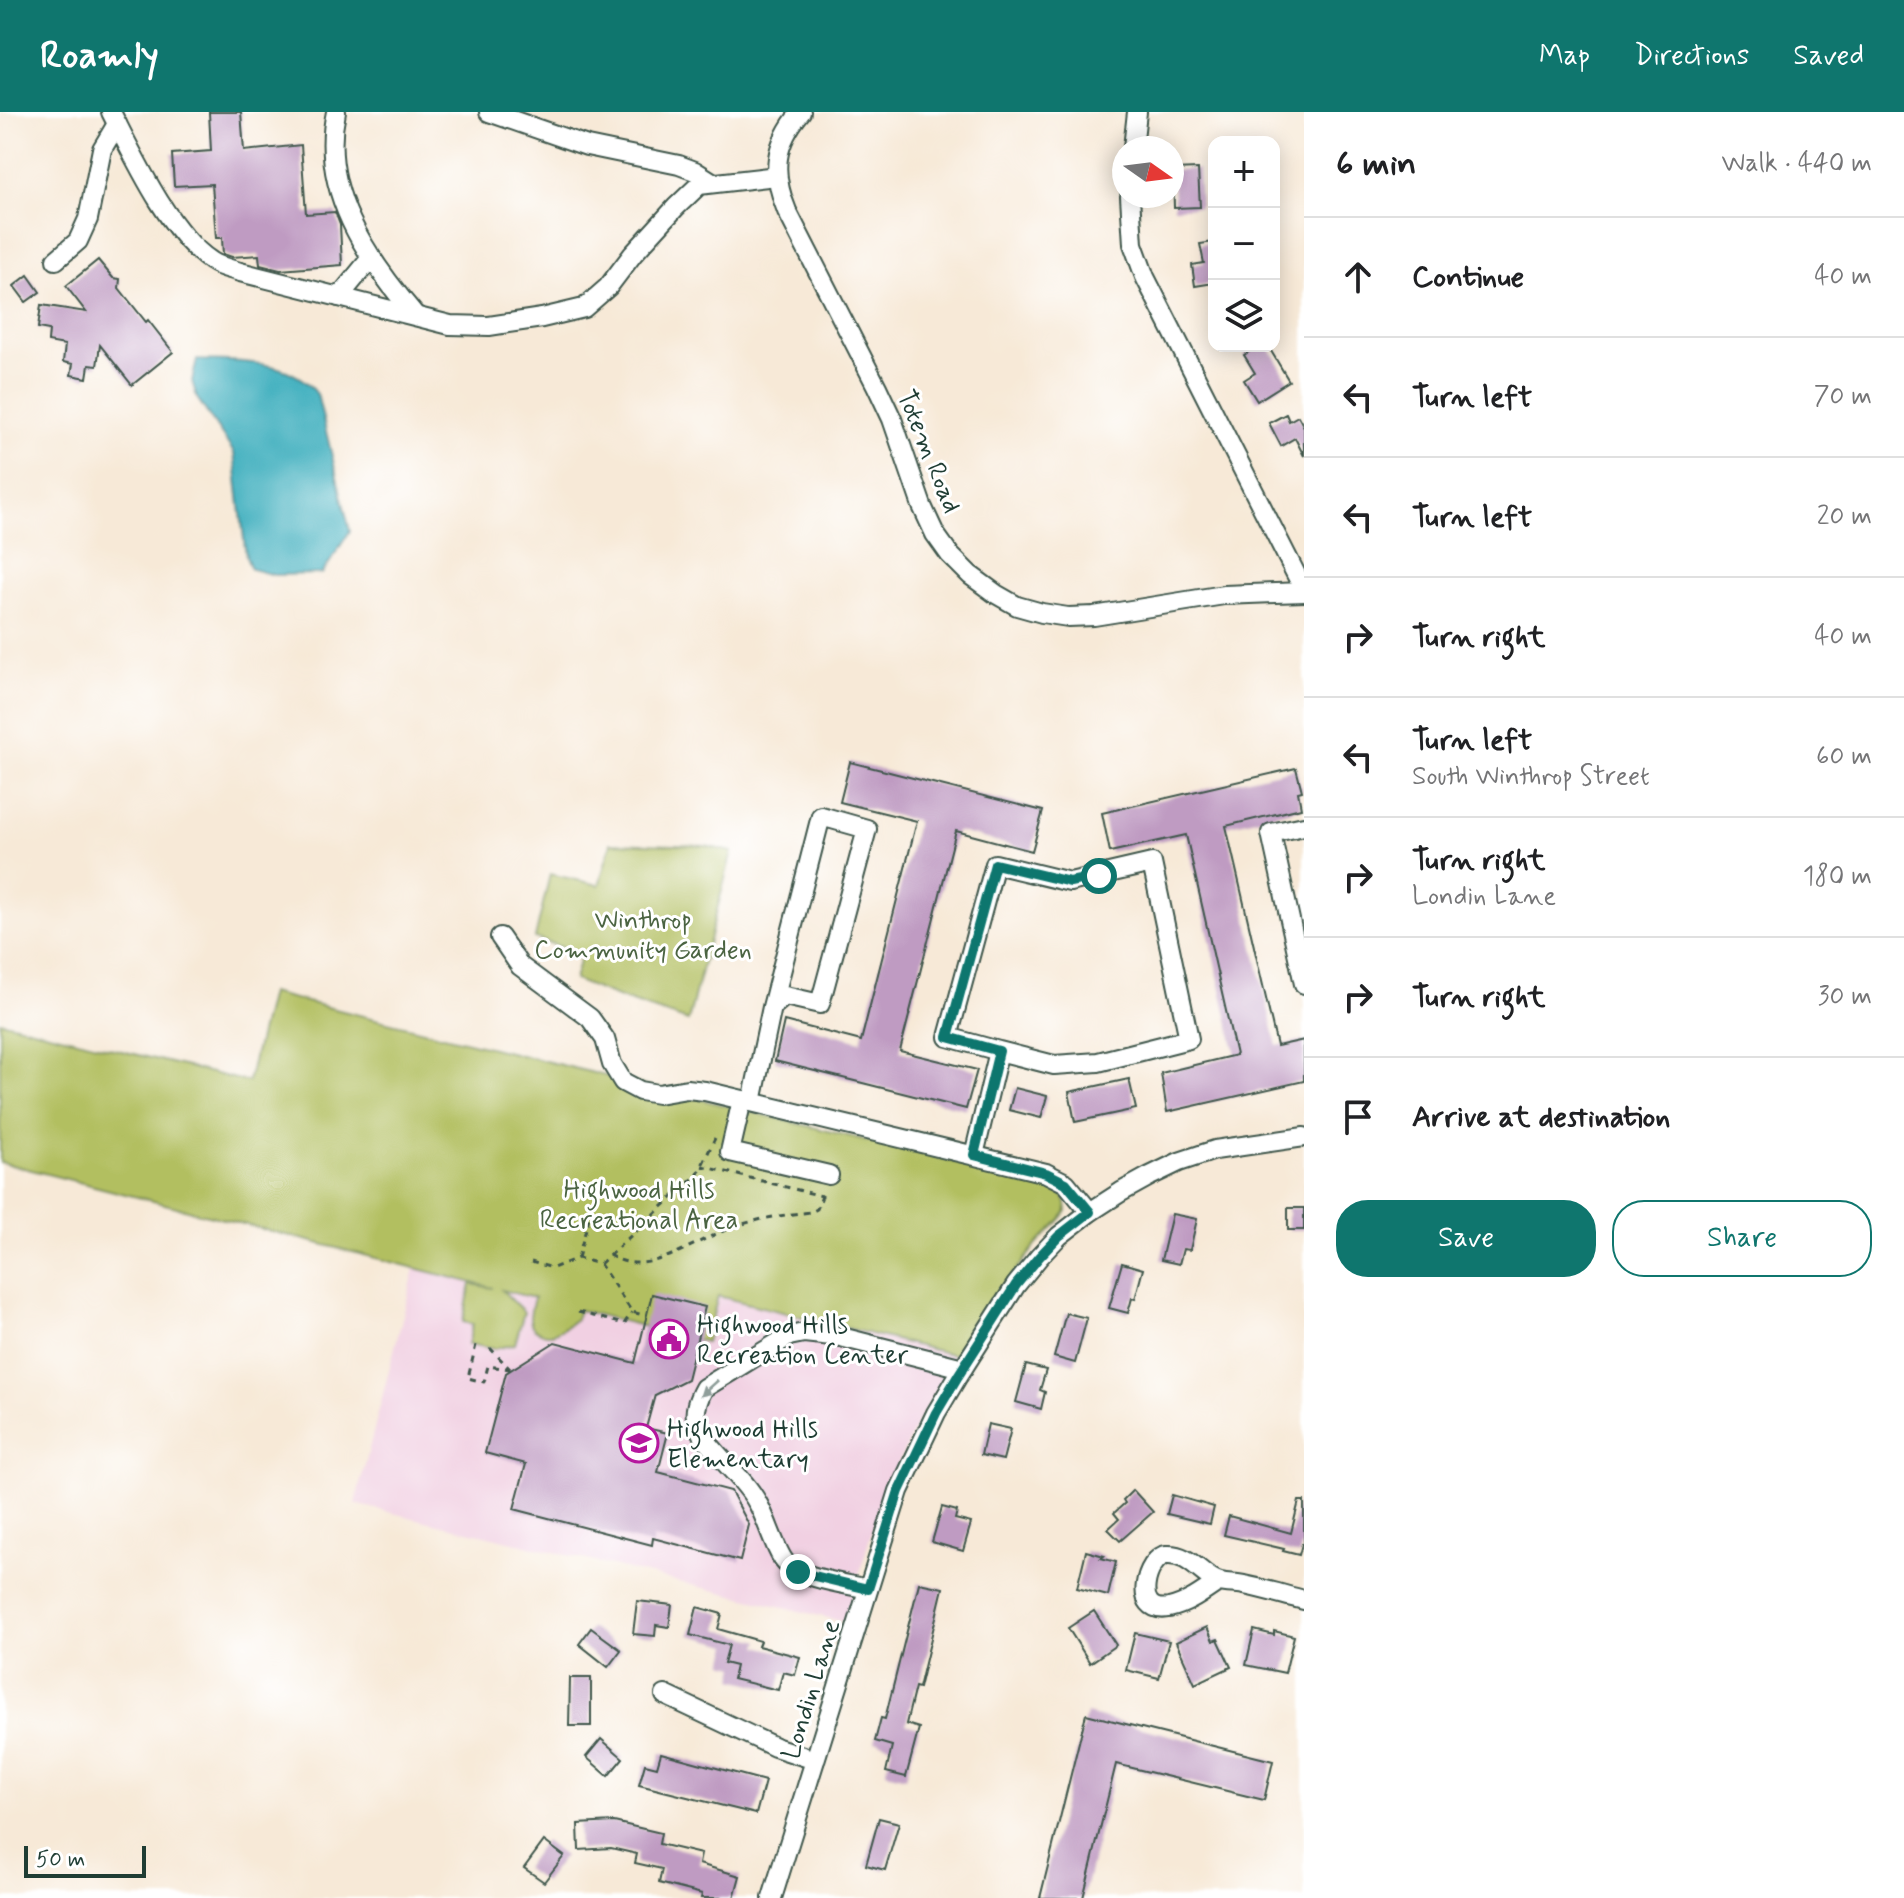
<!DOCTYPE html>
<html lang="en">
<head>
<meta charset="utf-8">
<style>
	:root { --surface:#fff; --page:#f2f2f2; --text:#202124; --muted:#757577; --line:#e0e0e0; --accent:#0f766e }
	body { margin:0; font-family:Mynerve,sans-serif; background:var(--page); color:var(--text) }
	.controls { position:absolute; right:24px; top:24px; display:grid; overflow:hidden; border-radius:16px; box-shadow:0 4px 20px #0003 }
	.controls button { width:72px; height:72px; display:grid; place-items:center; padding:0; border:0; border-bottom:2px solid var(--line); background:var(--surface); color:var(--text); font:40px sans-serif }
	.compass { position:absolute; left:1112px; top:24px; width:72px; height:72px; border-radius:50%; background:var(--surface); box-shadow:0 4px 20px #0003; rotate:104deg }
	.scale { position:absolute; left:24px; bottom:20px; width:122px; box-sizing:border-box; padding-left:8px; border:4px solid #1f3d34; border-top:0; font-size:22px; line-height:28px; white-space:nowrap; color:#1f3d34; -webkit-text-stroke:6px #fff; paint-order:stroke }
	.stop { position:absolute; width:24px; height:24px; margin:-18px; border:6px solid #0f766e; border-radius:50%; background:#fff }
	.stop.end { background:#0f766e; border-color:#fff; box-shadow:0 2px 8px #0008 }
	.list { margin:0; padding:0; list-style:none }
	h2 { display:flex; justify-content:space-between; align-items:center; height:104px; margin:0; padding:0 32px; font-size:34px }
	h2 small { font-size:26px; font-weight:400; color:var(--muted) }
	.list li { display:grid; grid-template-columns:52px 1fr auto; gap:24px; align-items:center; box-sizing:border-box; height:120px; padding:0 32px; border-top:2px solid var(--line) }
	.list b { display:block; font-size:30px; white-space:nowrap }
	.list p { margin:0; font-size:26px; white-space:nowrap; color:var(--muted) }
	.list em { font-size:26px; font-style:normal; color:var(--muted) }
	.actions { display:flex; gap:16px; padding:24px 32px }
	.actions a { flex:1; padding:18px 0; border:2px solid var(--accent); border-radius:32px; text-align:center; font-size:28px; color:var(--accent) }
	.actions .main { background:var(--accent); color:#fff }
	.icon { flex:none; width:44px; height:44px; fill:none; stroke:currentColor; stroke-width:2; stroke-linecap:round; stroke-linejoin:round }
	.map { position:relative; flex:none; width:1304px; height:1786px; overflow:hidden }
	header { display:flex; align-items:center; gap:48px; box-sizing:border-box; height:112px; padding:0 40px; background:var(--accent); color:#fff }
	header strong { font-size:38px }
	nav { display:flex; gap:44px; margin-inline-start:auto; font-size:28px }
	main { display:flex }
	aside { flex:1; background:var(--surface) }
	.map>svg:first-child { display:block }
</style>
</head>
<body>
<header>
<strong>Roamly</strong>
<nav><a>Map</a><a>Directions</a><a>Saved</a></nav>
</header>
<main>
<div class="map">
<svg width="1304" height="1786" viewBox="0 0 1304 1786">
	<rect width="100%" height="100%" fill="#fff"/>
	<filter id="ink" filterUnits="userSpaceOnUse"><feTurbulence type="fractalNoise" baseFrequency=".0125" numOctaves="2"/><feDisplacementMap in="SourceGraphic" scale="16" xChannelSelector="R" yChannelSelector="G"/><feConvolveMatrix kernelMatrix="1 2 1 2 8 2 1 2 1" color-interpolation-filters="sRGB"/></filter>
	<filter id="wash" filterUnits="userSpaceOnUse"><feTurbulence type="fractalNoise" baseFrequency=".006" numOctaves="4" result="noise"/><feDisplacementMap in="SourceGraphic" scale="32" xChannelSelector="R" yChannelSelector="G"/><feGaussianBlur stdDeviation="1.8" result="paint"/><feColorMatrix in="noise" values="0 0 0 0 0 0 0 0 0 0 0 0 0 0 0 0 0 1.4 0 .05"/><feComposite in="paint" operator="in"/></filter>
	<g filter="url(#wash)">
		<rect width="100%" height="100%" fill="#f7e9d7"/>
		<!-- built -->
		<path fill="#f1d0e2" d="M415 1156 705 1230 717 1184 959 1244 935 1280 915 1314 879 1395 845 1510 355 1392Z"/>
		<!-- green -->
		<g fill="#b2bf61" stroke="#687e4a" stroke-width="2">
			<path d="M611 731 706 734 732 740 688 909 620 886 574 868 581 842 535 826 550 762 599 773Z"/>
			<path d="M270 881 1043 1072C1059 1079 1066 1081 1067 1099 1056 1115 1041 1126 1030 1141 1004 1173 981 1208 959 1244L718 1184 706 1230 579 1198 576 1207C570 1211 561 1219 554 1221 550 1223 544 1222 541 1220 524 1215 531 1199 534 1186L502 1178 524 1200 515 1232 494 1237 468 1232 473 1212 463 1210 471 1172 493 1176 0 1050V909L248 970Z"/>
		</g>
		<!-- water -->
		<path fill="#42b0bf" stroke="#30767a" stroke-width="2" d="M197 248C238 250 291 246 317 282L350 419 322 462 274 463 251 457 246 445 234 341 197 286 192 269Z"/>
		<g id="blocks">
			<!-- building -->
			<g fill="#bf9bc2">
				<path d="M209 0H241L244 39 301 33 306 102 335 100 340 113 342 153 280 158 260 153 259 143 232 145 223 142 222 126H216L212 72 174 74 172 42 211 39Z"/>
				<path d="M1198 57 1200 95 1174 96 1173 58Z"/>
				<path d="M1214 130V171L1195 174 1192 153 1204 151 1200 132Z"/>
				<path d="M98 148 113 166 120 167 119 176 146 210 148 208 173 240 132 273 100 233 97 254 89 253 87 266 71 263 73 252 63 250 65 233 48 230 49 218 38 216 41 193 86 200 66 174Z"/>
				<path d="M28 163 40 180 26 190 14 174Z"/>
				<path d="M1258 234H1268L1289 269 1257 289 1244 268 1255 261 1244 243Z"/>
				<path d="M1286 302 1289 309 1298 304 1304 315V344L1295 326 1281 334 1269 311Z"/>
				<path d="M850 650 1043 699 1032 739 956 719 900 939 977 958 966 997 775 949 784 909 861 929 917 709 840 690Z"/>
				<path d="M1296 656 1302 679 1298 680 1301 696 1226 714 1277 934 1304 928V969L1167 1000 1161 961 1236 943 1186 723 1110 740 1102 701Z"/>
				<path d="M1129 967 1136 997 1075 1010 1069 980Z"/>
				<path d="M1015 976 1047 984 1041 1006 1009 998Z"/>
				<rect x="1288" y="1096" width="16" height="22"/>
				<path d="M1172 1102 1197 1107 1190 1138 1183 1137 1179 1152 1161 1148Z"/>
				<path d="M1122 1151 1143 1157 1135 1187 1132 1186 1128 1201 1109 1196Z"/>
				<path d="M652 1182 705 1195 687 1267 655 1283 646 1316 668 1321 658 1360 731 1379 749 1413 740 1449 653 1426 652 1433 514 1397 526 1352 485 1341 506 1261 555 1230 635 1251Z"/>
				<path d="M1066 1201 1087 1206 1075 1251 1054 1245Z"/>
				<path d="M1026 1253 1046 1258 1040 1278 1045 1280 1041 1297 1016 1290Z"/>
				<path d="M988 1312 1011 1317 1003 1348 981 1343Z"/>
				<path d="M1133 1378 1153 1400 1120 1429 1108 1417 1119 1407 1114 1401 1125 1391 1123 1388Z"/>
				<path d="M1172 1383 1214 1395 1210 1412 1167 1402Z"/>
				<path d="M1299 1389H1304V1432H1302L1299 1443 1283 1439 1284 1437 1224 1423 1229 1404 1291 1421Z"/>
				<path d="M942 1395 957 1399 955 1407 971 1411 963 1439 932 1430Z"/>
				<path d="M1086 1439 1104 1444 1101 1446 1116 1450 1108 1484 1077 1476Z"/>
				<path d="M919 1471 943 1476 919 1576 915 1575 906 1612 919 1616 906 1665 886 1660 892 1634 875 1629 881 1606 885 1607Z"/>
				<path d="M637 1489 672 1493 669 1515 656 1513 655 1524 633 1522Z"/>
				<path d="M697 1495 722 1502 718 1517 760 1529 758 1534 800 1545 795 1563 783 1560 778 1578 733 1567 736 1554 724 1551 729 1533 690 1523Z"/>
				<path d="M1094 1499 1116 1533 1090 1551 1068 1516Z"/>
				<path d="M1207 1515 1213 1529 1218 1527 1231 1555 1195 1572 1176 1530Z"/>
				<path d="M591 1516 621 1538 608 1555 579 1532Z"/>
				<path d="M1254 1518 1274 1523V1519L1294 1524 1285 1561 1246 1553Z"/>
				<path d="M1135 1521 1169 1529 1159 1566 1126 1558Z"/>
				<path d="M570 1566H591V1614H569Z"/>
				<path d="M1086 1602 1273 1649 1264 1688 1116 1652 1083 1786H1040Z"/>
				<path d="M601 1627 623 1646 608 1664 586 1645Z"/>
				<path d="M661 1641 765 1669 756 1702 639 1673 645 1652 657 1655Z"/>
				<path d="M879 1706 899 1711 885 1758 866 1753Z"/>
				<path d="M614 1710 661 1721 659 1732 701 1742 699 1752 740 1764 734 1786H701L702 1782 659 1771 662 1757 635 1751 637 1742 611 1736 579 1738 578 1712Z"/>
				<path d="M544 1729 564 1744 544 1770 524 1756Z"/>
			</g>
		</g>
	</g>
	<g filter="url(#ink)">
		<use href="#blocks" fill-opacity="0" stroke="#3f574c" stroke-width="2"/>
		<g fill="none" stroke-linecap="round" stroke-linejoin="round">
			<!-- minor casing -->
			<g stroke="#3f574c" stroke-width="22">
				<g id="minor">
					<path d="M111 0C134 45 169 121 211 149 219 155 231 157 240 160L450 213 489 214 542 206 584 196 608 175 633 142 676 95 699 73 777 64"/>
					<path d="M336 0C319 77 367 147 415 203"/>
					<path d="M489 0 587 34 679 53 695 59 714 71"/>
					<path d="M801 0C774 32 771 60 787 99L877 275 892 307 922 394 935 422 950 443 970 463 996 482 1017 494 1042 501 1068 505 1094 504 1224 483 1304 480"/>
					<path d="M1133 36 1137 0"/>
					<path d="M1130 84 1133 132 1145 165 1304 478"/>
					<path d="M56 148 78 129 88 107 102 37 117 12"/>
					<path d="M339 185 371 146"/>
					<path d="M1304 714 1271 721 1304 872"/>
					<path d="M500 825 520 854 590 906 605 927 612 952 623 970 640 979 658 982 687 977 705 979 1046 1061 1066 1071 1090 1100"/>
					<path d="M742 988 730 1040 829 1063"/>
					<path d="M752 990 772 895 785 884 820 892 867 717 821 704 772 895"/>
					<path d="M974 1043 999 939 948 925 995 752 1070 770 1152 751 1189 927 1098 950 1054 953 999 939"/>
					<path d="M1218 1470C1203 1480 1188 1492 1169 1496 1130 1503 1147 1445 1166 1443 1191 1441 1201 1465 1220 1470 1228 1472 1236 1471 1244 1473 1264 1477 1284 1483 1304 1488"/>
					<path d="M868 1477C847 1472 801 1466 786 1451 776 1441 766 1404 757 1390 743 1363 705 1337 697 1311 693 1299 698 1287 704 1276L789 1224 804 1221 841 1225 963 1256"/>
					<path d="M665 1583 775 1635 815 1648"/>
					<path d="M772 1786 899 1379 936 1301 958 1264 1016 1173 1039 1145 1059 1124 1090 1100 1121 1080 1150 1064 1179 1050 1215 1038 1304 1025"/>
				</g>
			</g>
			<!-- path -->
			<g stroke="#3f574c" stroke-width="3" stroke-dasharray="6 6" stroke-linecap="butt">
				<path d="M702 1054 822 1084"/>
				<path d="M609 1143C648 1167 689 1131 726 1118 753 1107 782 1103 811 1100L817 1097 824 1079"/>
				<path d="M578 1146 590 1102"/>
				<path d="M531 1150 553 1156 578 1146 600 1152 632 1200 647 1204"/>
				<path d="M600 1152 698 1062 715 1026"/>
				<path d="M578 1200 624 1212 632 1200"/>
				<path d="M476 1233 468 1266 484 1270 488 1254 510 1257"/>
				<path d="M490 1236 510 1257"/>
			</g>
			<!-- minor -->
			<use href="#minor" stroke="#fff" stroke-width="18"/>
		</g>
		<!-- one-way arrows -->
		<defs><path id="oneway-solid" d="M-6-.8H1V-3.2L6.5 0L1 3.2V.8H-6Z" transform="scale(2)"/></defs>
		<use fill="#8f9e9a" href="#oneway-solid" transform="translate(709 1276) rotate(138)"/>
	</g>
	<g fill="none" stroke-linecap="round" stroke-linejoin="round" filter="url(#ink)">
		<!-- route -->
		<path stroke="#0f766e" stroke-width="10" d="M798 1460 868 1477 899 1379 936 1301 958 1264 1016 1173 1039 1145 1059 1124 1090 1100 1066 1071 1046 1061 974 1043 999 939 948 925 995 752 1070 770 1099 764"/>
	</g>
	<!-- icons -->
	<defs>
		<g id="civic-ring" transform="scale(2)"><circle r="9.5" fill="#fff" stroke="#b5179e" stroke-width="1.5"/><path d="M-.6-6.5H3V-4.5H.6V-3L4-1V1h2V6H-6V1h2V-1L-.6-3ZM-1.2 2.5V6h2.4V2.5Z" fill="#b5179e"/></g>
		<g id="school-ring" transform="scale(2)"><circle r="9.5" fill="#fff" stroke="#b5179e" stroke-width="1.5"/><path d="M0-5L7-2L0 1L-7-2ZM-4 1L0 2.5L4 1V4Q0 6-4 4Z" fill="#b5179e"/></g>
	</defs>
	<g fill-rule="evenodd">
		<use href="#civic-ring" x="669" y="1227"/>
		<use href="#school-ring" x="639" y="1331"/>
	</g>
	<g text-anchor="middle" stroke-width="6" stroke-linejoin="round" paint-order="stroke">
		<!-- street labels -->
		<g font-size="26" fill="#1f3d34" stroke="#fff">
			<text transform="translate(930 339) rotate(68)" y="9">Totem Road</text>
			<text transform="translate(810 1577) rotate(-73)" y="9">Londin Lane</text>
		</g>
		<!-- park labels -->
		<g font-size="26" fill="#4b6442" stroke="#fff">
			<text x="643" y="816">Winthrop<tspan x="643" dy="30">Community Garden</tspan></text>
			<text x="639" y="1086">Highwood Hills<tspan x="639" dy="30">Recreational Area</tspan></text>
		</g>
		<!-- poi labels -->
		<g font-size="26" fill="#1f3d34" stroke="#fff" text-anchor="start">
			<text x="697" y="1221">Highwood Hills<tspan x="697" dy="30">Recreation Center</tspan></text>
			<text x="667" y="1325">Highwood Hills<tspan x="667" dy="30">Elementary</tspan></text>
		</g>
	</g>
</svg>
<div class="controls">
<button>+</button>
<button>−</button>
<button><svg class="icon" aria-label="layers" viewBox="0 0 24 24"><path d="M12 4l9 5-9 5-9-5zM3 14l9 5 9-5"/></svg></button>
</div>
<svg class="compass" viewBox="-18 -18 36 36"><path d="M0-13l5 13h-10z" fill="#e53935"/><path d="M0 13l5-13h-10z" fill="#757577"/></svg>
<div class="scale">50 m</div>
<div class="stop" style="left:1099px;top:764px"></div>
<div class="stop end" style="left:798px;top:1460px"></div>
</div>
<aside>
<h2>6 min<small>Walk · 440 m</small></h2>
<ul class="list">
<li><svg class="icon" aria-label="ahead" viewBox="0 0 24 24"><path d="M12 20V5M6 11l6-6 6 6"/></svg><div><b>Continue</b></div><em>40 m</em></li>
<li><svg class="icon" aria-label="left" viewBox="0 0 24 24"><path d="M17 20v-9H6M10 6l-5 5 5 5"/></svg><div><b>Turn left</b></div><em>70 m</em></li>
<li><svg class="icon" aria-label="left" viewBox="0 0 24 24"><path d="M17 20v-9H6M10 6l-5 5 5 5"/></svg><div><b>Turn left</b></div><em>20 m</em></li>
<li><svg class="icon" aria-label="right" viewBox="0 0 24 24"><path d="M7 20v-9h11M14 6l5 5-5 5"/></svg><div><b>Turn right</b></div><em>40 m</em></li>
<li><svg class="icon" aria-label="left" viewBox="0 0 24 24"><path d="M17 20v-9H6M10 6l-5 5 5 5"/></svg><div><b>Turn left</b><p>South Winthrop Street</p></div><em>60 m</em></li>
<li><svg class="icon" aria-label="right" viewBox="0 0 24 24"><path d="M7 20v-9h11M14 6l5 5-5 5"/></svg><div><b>Turn right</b><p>Londin Lane</p></div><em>180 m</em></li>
<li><svg class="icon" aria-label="right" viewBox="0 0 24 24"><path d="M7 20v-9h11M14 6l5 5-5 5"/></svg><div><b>Turn right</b></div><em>30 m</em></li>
<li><svg class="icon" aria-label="arrive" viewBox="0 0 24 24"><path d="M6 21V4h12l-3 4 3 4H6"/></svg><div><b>Arrive at destination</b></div></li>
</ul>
<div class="actions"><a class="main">Save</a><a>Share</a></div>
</aside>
</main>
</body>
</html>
